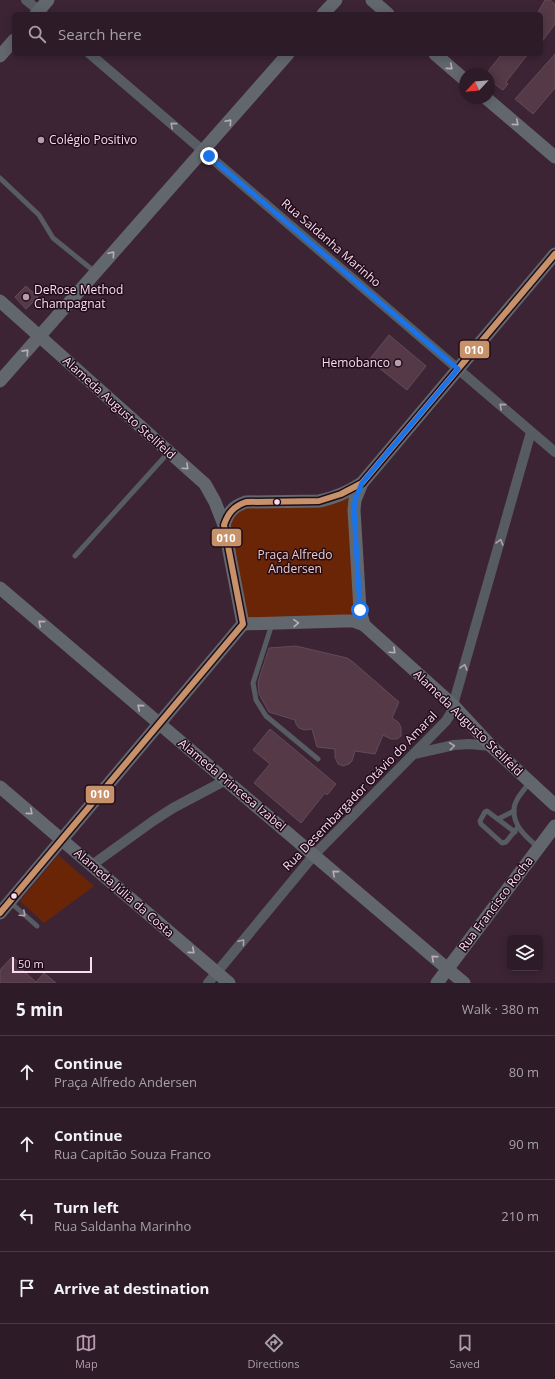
<!DOCTYPE html>
<html lang="en">
<head>
<meta charset="utf-8">
<style>
	:root { --surface:#2d1b27; --page:#392833; --text:#f1f3f6; --muted:#a7a1a7; --line:#483944; --accent:#b89cad }
	body { margin:0; font-family:"Open Sans",sans-serif; background:var(--page); color:var(--text) }
	.controls { position:absolute; right:12px; bottom:12px; display:grid; overflow:hidden; border-radius:6px; box-shadow:0 2px 10px #0003 }
	.controls button { width:36px; height:36px; display:grid; place-items:center; padding:0; border:0; border-bottom:1px solid var(--line); background:var(--surface); color:var(--text); font:20px sans-serif }
	.compass { position:absolute; left:459px; top:68px; width:36px; height:36px; border-radius:50%; background:var(--surface); box-shadow:0 2px 10px #0003; rotate:244deg }
	.scale { position:absolute; left:12px; bottom:10px; width:80px; box-sizing:border-box; padding-left:4px; border:2px solid #fadcee; border-top:0; font-size:11px; line-height:14px; white-space:nowrap; color:#fadcee; -webkit-text-stroke:3px #200c1a; paint-order:stroke }
	.stop { position:absolute; width:12px; height:12px; margin:-9px; border:3px solid #1a73e8; border-radius:50%; background:#fff }
	.stop.end { background:#1a73e8; border-color:#fff; box-shadow:0 1px 4px #0008 }
	.list { margin:0; padding:0; list-style:none }
	h2 { display:flex; justify-content:space-between; align-items:center; height:52px; margin:0; padding:0 16px; font-size:17px }
	h2 small { font-size:13px; font-weight:400; color:var(--muted) }
	.list li { display:grid; grid-template-columns:26px 1fr auto; gap:12px; align-items:center; box-sizing:border-box; height:72px; padding:0 16px; border-top:1px solid var(--line) }
	.list b { display:block; font-size:15px; white-space:nowrap }
	.list p { margin:0; font-size:13px; white-space:nowrap; color:var(--muted) }
	.list em { font-size:13px; font-style:normal; color:var(--muted) }
	.icon { flex:none; width:22px; height:22px; fill:none; stroke:currentColor; stroke-width:2; stroke-linecap:round; stroke-linejoin:round }
	.map { position:relative; flex:none; width:555px; height:983px; overflow:hidden }
	.search { position:absolute; background:var(--surface); box-shadow:0 2px 10px #0003; left:12px; right:12px; top:12px; height:44px; display:flex; align-items:center; gap:10px; box-sizing:border-box; padding:0 14px; border-radius:6px; color:var(--muted); font-size:15px }
	.sheet { height:340px; background:var(--surface) }
	nav { display:flex; justify-content:space-around; align-items:center; box-sizing:border-box; height:56px; border-top:1px solid var(--line); background:var(--surface); font-size:11px; color:var(--muted) }
	nav a { display:grid; justify-items:center; gap:2px }
	nav .on { color:var(--accent) }
	.map>svg:first-child { display:block }
</style>
</head>
<body>
<div class="map">
<svg width="555" height="983" viewBox="0 0 555 983">
	<rect width="100%" height="100%" fill="#3c2434"/>
	<!-- green -->
	<g fill="#6a2507">
		<path d="M358 492 361 616 243 624 228 515 233 509Z"/>
		<path d="M58 855 94 886 44 923 20 901Z"/>
	</g>
	<!-- building -->
	<g fill="#553947" stroke="#624c57">
		<path d="M545 0H550L555 4V24L541 43V14H537Z"/>
		<path d="M502 54H528L506 82 508 84 503 90 489 80V70Z"/>
		<path d="M555 54V88L533 114 515 99Z"/>
		<path d="M26 286 38 297 26 309 15 297Z"/>
		<path d="M389 335 426 366 407 390 369 360Z"/>
		<path d="M296 646 347 658 353 662 399 702 392 718 398 722 401 727V736L397 739H391L383 735 375 754 355 751 352 761 349 764 343 766 338 764 335 757V749L317 747 312 729 304 730 299 728 296 724 295 720 269 712 259 694 258 682 269 648Z"/>
		<path d="M270 729 336 784 327 795 325 793 301 823 254 783 270 764 253 750Z"/>
		<path d="M12 957 22 965 19 967 36 982 44 973 56 983H0V970Z"/>
	</g>
	<g fill="none" stroke-linecap="round" stroke-linejoin="round">
		<!-- lane -->
		<g stroke="#575c62" stroke-width="5">
			<path d="M0 178 39 215 53 238 95 272"/>
			<path d="M75 556 168 453"/>
			<path d="M272 624 253 683 256 700 266 716 318 759"/>
			<path d="M530 782C524 790 514 800 514 810 513 826 527 838 538 847"/>
			<path d="M498 819 514 811"/>
			<path d="M515 832 487 811 485 812 480 821 481 824 502 843 506 842 518 827"/>
			<path d="M10 902 37 926"/>
		</g>
		<!-- street -->
		<g stroke="#575c62" stroke-width="10">
			<path d="M26 0 43 14"/>
			<path d="M90 54 555 452"/>
			<path d="M414 754 454 745 469 744 491 746"/>
			<path d="M92 865 153 821 173 808 226 780"/>
			<path d="M208 983 314 855 446 721 451 713 453 705 531 432"/>
		</g>
		<!-- secondary -->
		<g stroke="#61676d" stroke-width="13">
			<path d="M372 0 388 14"/>
			<path d="M36 14 48 0"/>
			<path d="M323 14 336 0"/>
			<path d="M435 54 465 80"/>
			<path d="M0 56 14 40"/>
			<path d="M486 98 555 157"/>
			<path d="M0 301 205 484 215 502 224 525"/>
			<path d="M0 381 288 54"/>
			<path d="M0 588 464 983"/>
			<path d="M243 624 344 621H353L364 625 453 705 491 746 555 805"/>
			<path d="M243 624 224 525C228 513 233 506 246 502L319 501C335 498 348 492 362 483"/>
			<path d="M364 625 360 610 354 510 355 500 362 483 555 254"/>
			<path d="M0 787 229 983"/>
			<path d="M0 913 243 624"/>
			<path d="M437 983 555 826"/>
		</g>
		<!-- bus-1 casing -->
		<g stroke="#200c1a" stroke-width="9">
			<path id="bus-1" d="M0 913 243 624 224 525C228 513 234 506 246 502L319 501 341 494 362 483 555 254"/>
		</g>
		<!-- bus-1 -->
		<use href="#bus-1" stroke="#c7916a" stroke-width="6"/>
	</g>
	<!-- one-way arrows -->
	<defs><path id="oneway-chevron" d="M-2-3.5L2.5 0L-2 3.5" fill="none" stroke-width="1.6" stroke-linecap="round" stroke-linejoin="round"/></defs>
	<g stroke="#bdadba">
		<use href="#oneway-chevron" transform="translate(450 67) rotate(41)"/>
		<use href="#oneway-chevron" transform="translate(229 122) rotate(-49)"/>
		<use href="#oneway-chevron" transform="translate(516 123) rotate(41)"/>
		<use href="#oneway-chevron" transform="translate(112 254) rotate(-49)"/>
		<use href="#oneway-chevron" transform="translate(26 352) rotate(-48)"/>
		<use href="#oneway-chevron" transform="translate(186 467) rotate(42)"/>
		<use href="#oneway-chevron" transform="translate(41 623) rotate(-140)"/>
		<use href="#oneway-chevron" transform="translate(296 623) rotate(-2)"/>
		<use href="#oneway-chevron" transform="translate(393 651) rotate(42)"/>
		<use href="#oneway-chevron" transform="translate(140 707) rotate(-140)"/>
		<use href="#oneway-chevron" transform="translate(30 812) rotate(41)"/>
		<use href="#oneway-chevron" transform="translate(335 873) rotate(-139)"/>
		<use href="#oneway-chevron" transform="translate(192 951) rotate(41)"/>
		<use href="#oneway-chevron" transform="translate(434 958) rotate(-139)"/>
	</g>
	<g stroke="#b1a2af">
		<use href="#oneway-chevron" transform="translate(173 125) rotate(-139)"/>
		<use href="#oneway-chevron" transform="translate(502 406) rotate(-139)"/>
		<use href="#oneway-chevron" transform="translate(500 542) rotate(-74)"/>
		<use href="#oneway-chevron" transform="translate(464 667) rotate(-74)"/>
		<use href="#oneway-chevron" transform="translate(452 746) rotate(-7)"/>
		<use href="#oneway-chevron" transform="translate(23 914) rotate(42)"/>
		<use href="#oneway-chevron" transform="translate(242 942) rotate(-50)"/>
	</g>
	<g fill="none" stroke-linecap="round" stroke-linejoin="round">
		<!-- route -->
		<path stroke="#1a73e8" stroke-width="5" d="M209 156 458 369 362 483 355 500 354 510 360 610"/>
	</g>
	<!-- markers -->
	<g fill="#b89cad" stroke="#200c1a" stroke-width="1.5">
		<circle cx="41" cy="140" r="4"/>
		<circle cx="26" cy="297" r="4"/>
		<circle cx="398" cy="363" r="4"/>
	</g>
	<g fill="#fadcee" stroke="#200c1a" stroke-width="1.5">
		<circle cx="277" cy="502" r="3.5"/>
		<circle cx="14" cy="896" r="3.5"/>
	</g>
	<g text-anchor="middle" stroke-width="3" stroke-linejoin="round" paint-order="stroke">
		<!-- poi labels -->
		<g font-size="12" fill="#fadcee" stroke="#200c1a" text-anchor="start">
			<text x="49" y="144">Colégio Positivo</text>
			<text x="34" y="294">DeRose Method<tspan x="34" dy="14">Champagnat</tspan></text>
			<text x="390" y="367" text-anchor="end">Hemobanco</text>
		</g>
		<!-- street labels -->
		<g font-size="12" fill="#fadcee" stroke="#200c1a">
			<text transform="translate(331 243) rotate(41)" y="4">Rua Saldanha Marinho</text>
			<text transform="translate(119 408) rotate(42)" y="4">Alameda Augusto Stellfeld</text>
			<text transform="translate(468 723) rotate(44)" y="4">Alameda Augusto Stellfeld</text>
			<text transform="translate(232 785) rotate(40)" y="4">Alameda Princesa Izabel</text>
			<text transform="translate(360 791) rotate(-46)" y="4">Rua Desembargador Otávio do Amaral</text>
			<text transform="translate(124 893) rotate(41)" y="4">Alameda Júlia da Costa</text>
			<text transform="translate(496 904) rotate(-53)" y="4">Rua Francisco Rocha</text>
		</g>
		<!-- park labels -->
		<g font-size="12" fill="#ecccc1" stroke="#200c1a">
			<text x="295" y="559">Praça Alfredo<tspan x="295" dy="14">Andersen</tspan></text>
		</g>
	</g>
	<g stroke="#200c1a" stroke-width="1.5">
		<rect x="459" y="340" width="31" height="19" rx="4" fill="#c7916a"/>
		<rect x="211" y="528" width="31" height="19" rx="4" fill="#c7916a"/>
		<rect x="85" y="785" width="30" height="19" rx="4" fill="#c7916a"/>
	</g>
	<g font-size="11" text-anchor="middle" font-weight="bold" fill="#fff">
		<text x="474" y="354">010</text>
		<text x="226" y="542">010</text>
		<text x="100" y="798">010</text>
	</g>
</svg>
<div class="controls">
<button><svg class="icon" aria-label="layers" viewBox="0 0 24 24"><path d="M12 4l9 5-9 5-9-5zM3 14l9 5 9-5"/></svg></button>
</div>
<svg class="compass" viewBox="-18 -18 36 36"><path d="M0-13l5 13h-10z" fill="#e53935"/><path d="M0 13l5-13h-10z" fill="#a7a1a7"/></svg>
<div class="scale">50 m</div>
<div class="stop" style="left:360px;top:610px"></div>
<div class="stop end" style="left:209px;top:156px"></div>
<div class="search"><svg class="icon" aria-label="search" viewBox="0 0 24 24"><circle cx="10" cy="10" r="6"/><path d="M15 15l6 6"/></svg>Search here</div>
</div>
<section class="sheet">
<h2>5 min<small>Walk · 380 m</small></h2>
<ul class="list">
<li><svg class="icon" aria-label="ahead" viewBox="0 0 24 24"><path d="M12 20V5M6 11l6-6 6 6"/></svg><div><b>Continue</b><p>Praça Alfredo Andersen</p></div><em>80 m</em></li>
<li><svg class="icon" aria-label="ahead" viewBox="0 0 24 24"><path d="M12 20V5M6 11l6-6 6 6"/></svg><div><b>Continue</b><p>Rua Capitão Souza Franco</p></div><em>90 m</em></li>
<li><svg class="icon" aria-label="left" viewBox="0 0 24 24"><path d="M17 20v-9H6M10 6l-5 5 5 5"/></svg><div><b>Turn left</b><p>Rua Saldanha Marinho</p></div><em>210 m</em></li>
<li><svg class="icon" aria-label="arrive" viewBox="0 0 24 24"><path d="M6 21V4h12l-3 4 3 4H6"/></svg><div><b>Arrive at destination</b></div></li>
</ul>
</section>
<nav>
<a class="on"><svg class="icon" aria-label="map" viewBox="0 0 24 24"><path d="M3 6l6-2 6 2 6-2v14l-6 2-6-2-6 2zM9 4v14M15 6v14"/></svg>Map</a>
<a><svg class="icon" aria-label="directions" viewBox="0 0 24 24"><path d="M12 3l9 9-9 9-9-9zM9 14v-3h6M13 9l2 2-2 2"/></svg>Directions</a>
<a><svg class="icon" aria-label="saved" viewBox="0 0 24 24"><path d="M7 4h10v16l-5-4-5 4z"/></svg>Saved</a>
</nav>
</body>
</html>
